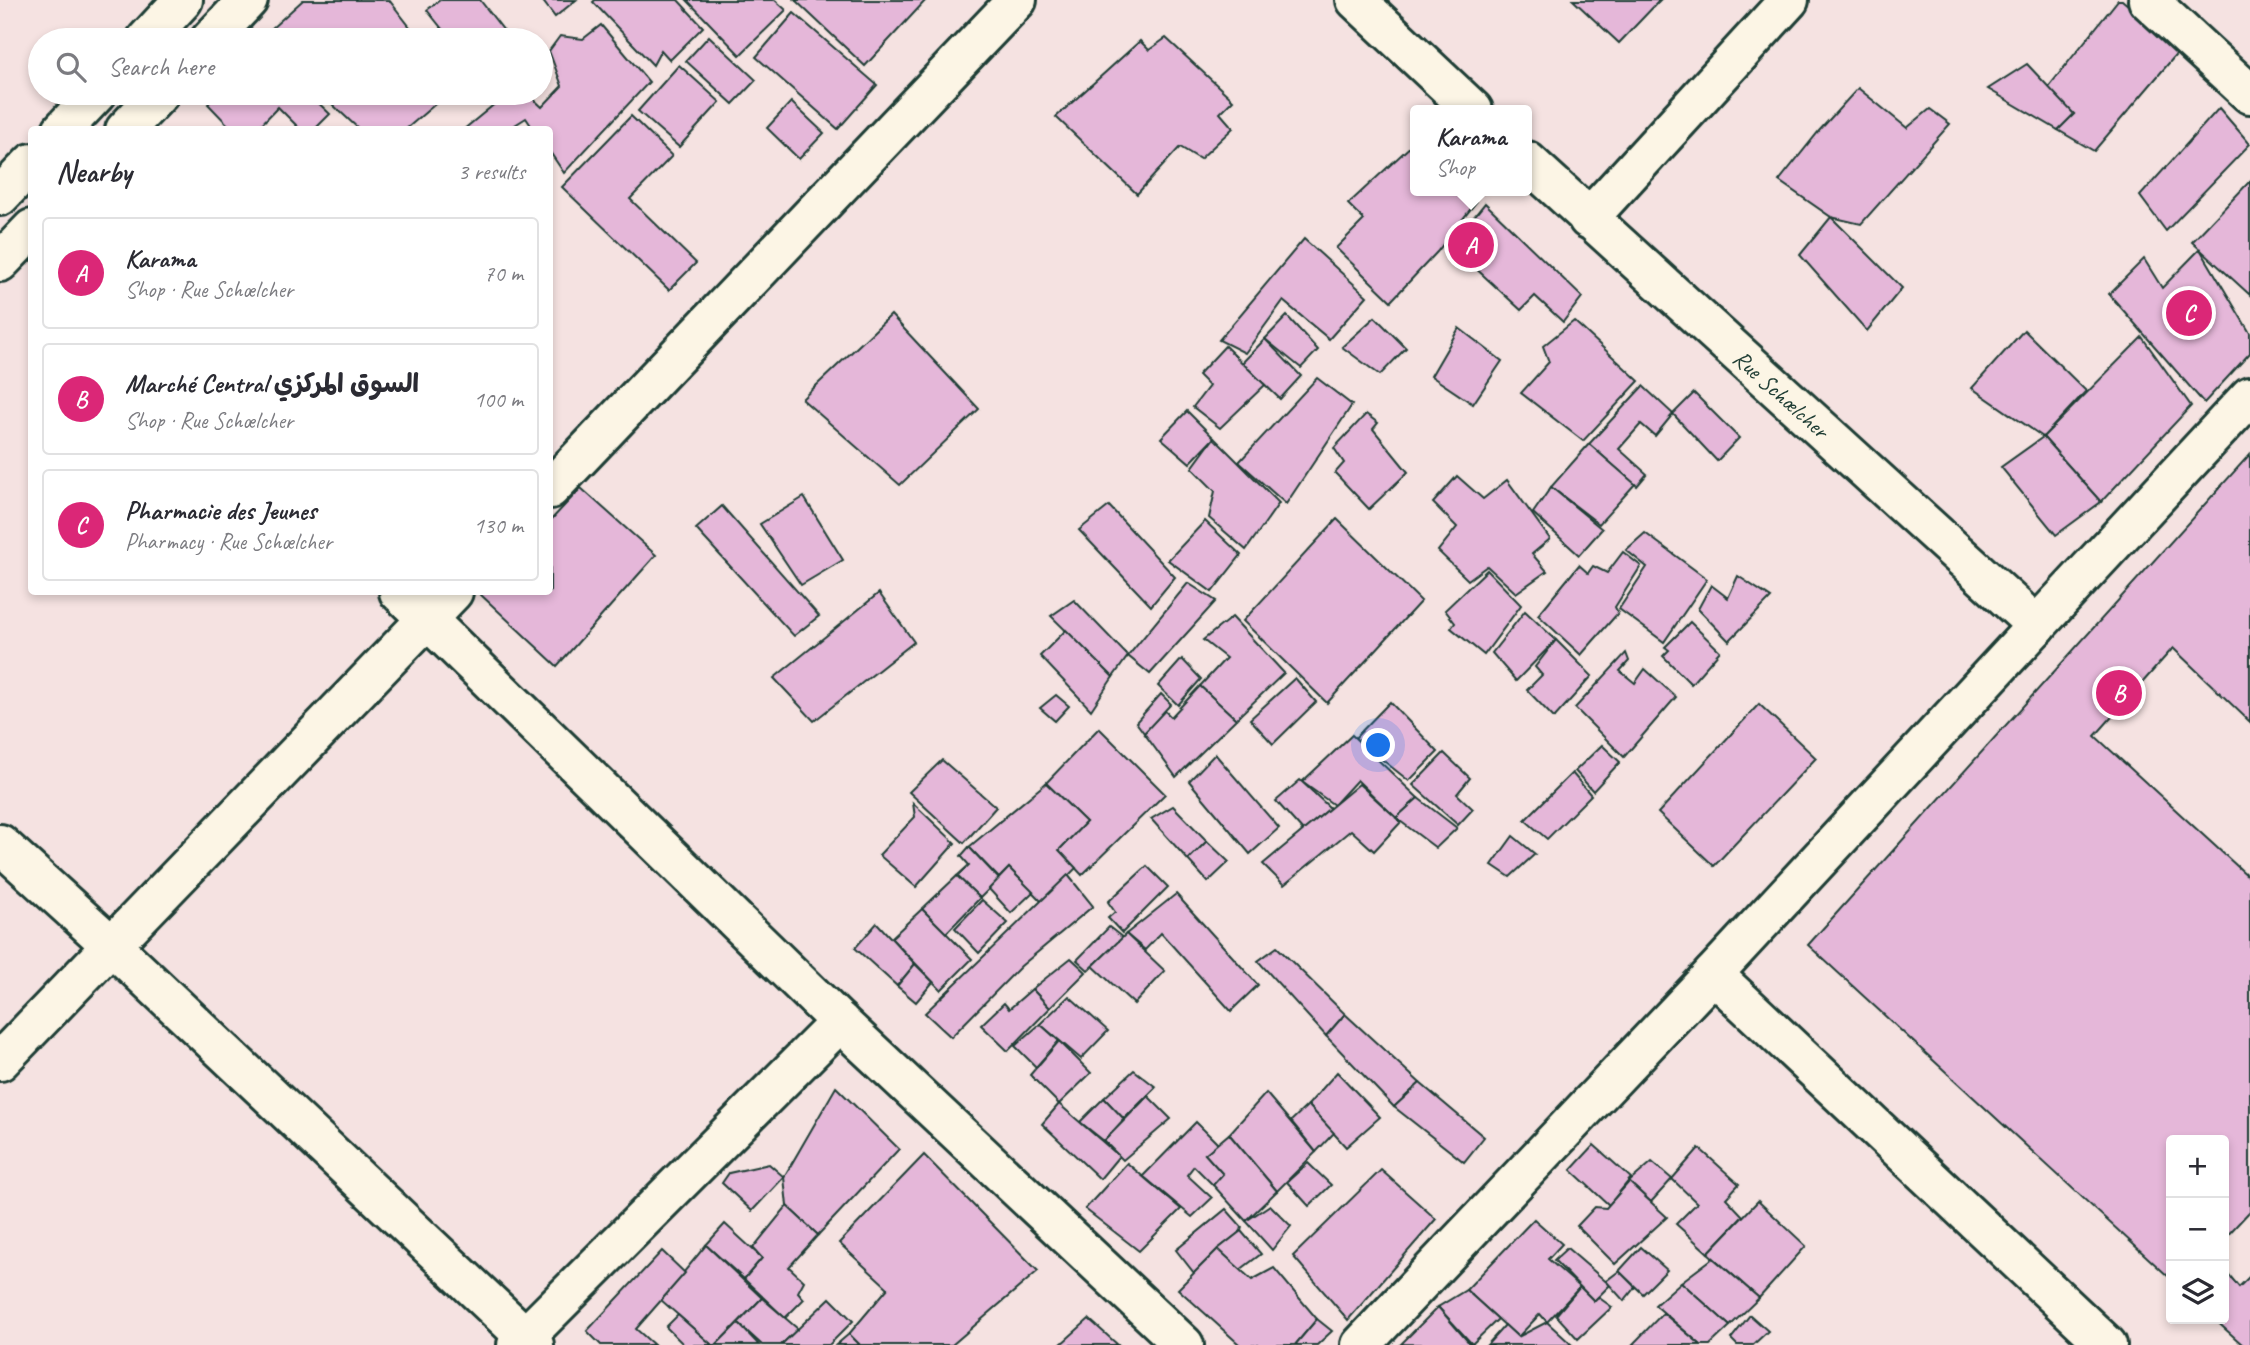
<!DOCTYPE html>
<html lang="en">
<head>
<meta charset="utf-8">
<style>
	:root { --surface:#fff; --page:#f7f7f7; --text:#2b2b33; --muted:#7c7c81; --line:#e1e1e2; --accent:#db2777 }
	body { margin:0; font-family:Caveat,"Playpen Sans Arabic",sans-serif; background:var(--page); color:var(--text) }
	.controls { position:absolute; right:21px; bottom:21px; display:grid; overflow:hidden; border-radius:7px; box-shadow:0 4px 10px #0003 }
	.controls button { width:63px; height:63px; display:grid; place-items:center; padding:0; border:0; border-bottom:2px solid var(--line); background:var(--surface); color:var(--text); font:35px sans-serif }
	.you { position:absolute; left:1379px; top:746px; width:24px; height:24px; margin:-18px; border:5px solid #fff; border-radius:50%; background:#1a73e8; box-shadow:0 0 0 10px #1a73e833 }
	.badge { display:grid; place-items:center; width:46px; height:46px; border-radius:50%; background:var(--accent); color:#fff; font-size:23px; font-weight:700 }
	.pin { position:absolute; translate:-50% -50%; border:4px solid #fff; box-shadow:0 2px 7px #0006 }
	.popup { position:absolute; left:1410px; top:105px; width:122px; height:91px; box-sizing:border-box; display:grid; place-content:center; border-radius:7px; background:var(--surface); filter:drop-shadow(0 2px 5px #0005); font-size:23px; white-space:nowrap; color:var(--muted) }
	.popup b { font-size:26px; color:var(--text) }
	.popup::after { content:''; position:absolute; left:50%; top:100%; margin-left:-14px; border:14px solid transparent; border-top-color:var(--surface) }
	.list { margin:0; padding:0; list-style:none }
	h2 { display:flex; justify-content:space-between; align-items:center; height:91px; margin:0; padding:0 28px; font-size:30px }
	h2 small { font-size:23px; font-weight:400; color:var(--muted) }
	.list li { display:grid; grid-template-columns:46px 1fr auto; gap:21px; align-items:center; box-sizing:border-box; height:112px; margin:0 14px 14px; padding:0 14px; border:2px solid var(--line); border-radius:7px }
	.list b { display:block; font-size:26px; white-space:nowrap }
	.list p { margin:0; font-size:23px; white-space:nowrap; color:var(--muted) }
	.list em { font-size:23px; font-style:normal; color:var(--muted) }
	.icon { flex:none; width:38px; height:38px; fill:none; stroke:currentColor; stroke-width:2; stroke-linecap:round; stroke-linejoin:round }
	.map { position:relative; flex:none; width:2250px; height:1345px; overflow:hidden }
	.search { position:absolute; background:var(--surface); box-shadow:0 4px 10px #0003; left:28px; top:28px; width:525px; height:77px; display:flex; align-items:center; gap:18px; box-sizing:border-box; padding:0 24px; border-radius:38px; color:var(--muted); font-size:26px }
	.panel { position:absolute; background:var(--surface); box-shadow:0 4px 10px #0003; left:28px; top:126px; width:525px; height:469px; border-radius:7px }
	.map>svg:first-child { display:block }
</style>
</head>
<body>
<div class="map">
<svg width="2250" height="1345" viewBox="0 0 2250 1345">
	<rect width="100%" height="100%" fill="#f5e2e1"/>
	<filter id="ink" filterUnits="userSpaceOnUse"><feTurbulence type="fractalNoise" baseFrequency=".0143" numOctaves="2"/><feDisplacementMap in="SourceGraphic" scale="14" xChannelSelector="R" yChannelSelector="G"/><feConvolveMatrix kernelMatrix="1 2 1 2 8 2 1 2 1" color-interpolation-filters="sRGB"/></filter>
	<g filter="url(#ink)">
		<!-- building -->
		<g fill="#e5b7d9" stroke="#1f3d34" stroke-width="2">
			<path d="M303 0H389L420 40 260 39Z"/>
			<path d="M440 0H480L511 40H451L427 10Z"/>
			<path d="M542 0H576L555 17Z"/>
			<path d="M595 0H678L703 27 670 60 661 50 653 65 593 2Z"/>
			<path d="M687 0H775L786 10 740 55Z"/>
			<path d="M795 0H926L865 66Z"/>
			<path d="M1573 0H1660L1619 43Z"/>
			<path d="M2118 0H2122L2180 50 2094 151 2058 130 2074 114 2046 90Z"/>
			<path d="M794 13 877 85 838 129 756 57Z"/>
			<path d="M601 25 649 82 564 173 550 152V130H534L526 118 507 130H463L508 93H527L542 107 562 86 549 51 560 36 583 39Z"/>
			<path d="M709 36 756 80 733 104 686 61Z"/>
			<path d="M1166 38 1233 100 1220 113 1233 128 1200 159 1180 147 1137 194 1056 117 1140 41 1149 50Z"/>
			<path d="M2027 64 2074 114 2058 130 1988 89Z"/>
			<path d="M679 65 720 102 679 147 638 111Z"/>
			<path d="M1858 88 1907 128 1930 109 1950 124 1861 224 1831 217 1779 181 1819 131Z"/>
			<path d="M218 93H308L330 114 314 130H301L278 107 256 130H233L208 104Z"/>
			<path d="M320 93H448L405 130H360Z"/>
			<path d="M791 102 824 133 799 159 767 128Z"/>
			<path d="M2219 108 2250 144 2166 231 2140 196Z"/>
			<path d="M631 116 672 156 630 199 696 263 669 290 562 187Z"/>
			<path d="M1415 142V191H1465L1476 202 1437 252 1391 301 1336 248 1364 220 1348 204Z"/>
			<path d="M2250 181V295L2192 242Z"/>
			<path d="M1485 203 1582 297 1563 322 1535 296 1521 310 1472 265 1488 249 1464 229Z"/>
			<path d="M1831 217 1902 288 1867 331 1800 255Z"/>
			<path d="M1304 239 1367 296 1329 339 1283 301 1245 353 1219 340Z"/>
			<path d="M2200 249 2250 333V353L2204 403 2109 294 2144 259 2162 288Z"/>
			<path d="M891 315 979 409 900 485 802 399Z"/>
			<path d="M1287 316 1318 350 1301 368 1265 339Z"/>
			<path d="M1375 317 1406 348 1380 375 1342 347Z"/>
			<path d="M1574 321 1639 381 1583 441 1521 393 1549 362 1543 346Z"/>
			<path d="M1459 328 1502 361 1473 404 1431 376Z"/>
			<path d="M2024 330 2086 391 2043 437 1972 388Z"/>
			<path d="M2142 337 2191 406 2101 502 2043 437Z"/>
			<path d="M1265 339 1301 376 1280 399 1242 363Z"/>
			<path d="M1225 346 1265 385 1220 428 1193 407 1209 386 1198 375Z"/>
			<path d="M1317 378 1352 405 1286 504 1239 462Z"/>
			<path d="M1643 386 1673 414 1655 436 1641 424 1619 449 1647 474 1637 486 1589 444Z"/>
			<path d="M1694 393 1739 438 1717 461 1673 414Z"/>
			<path d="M1187 411 1214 438 1190 463 1161 438Z"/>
			<path d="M1366 414 1378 423 1373 429 1408 472 1369 509 1335 473 1344 463 1334 448Z"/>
			<path d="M2043 437 2101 502 2056 535 2001 467Z"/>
			<path d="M1214 438 1279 503 1246 550 1209 518 1215 491 1192 468Z"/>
			<path d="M1589 444 1635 484 1599 524 1551 487Z"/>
			<path d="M2250 454V722L2173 648 2095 736 2250 878V1211L2224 1239V1140H2171V1279L1808 945Z"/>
			<path d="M1457 476 1483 499 1507 480 1550 539 1532 554 1547 571 1516 593 1487 566 1468 580 1438 551 1457 527 1433 503Z"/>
			<path d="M1551 487 1602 529 1579 555 1533 513Z"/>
			<path d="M581 488 656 555 557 666 480 594 482 592H550V521Z"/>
			<path d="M804 497 843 560 801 585 760 524Z"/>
			<path d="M722 506 819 616 794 636 696 529Z"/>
			<path d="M1109 506 1175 577 1151 606 1079 530Z"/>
			<path d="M1337 519 1421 601 1327 703 1243 621Z"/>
			<path d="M1205 521 1241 555 1212 592 1168 560Z"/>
			<path d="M1645 533 1707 579 1664 642 1619 609 1647 567 1626 550Z"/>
			<path d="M1623 552 1641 566 1615 607 1618 613 1581 655 1538 615 1579 565 1588 573 1593 566 1607 573Z"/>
			<path d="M1487 570 1521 605 1484 655 1451 628 1455 623 1445 610Z"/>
			<path d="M1738 576 1771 598 1729 641 1698 609 1711 585 1728 598Z"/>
			<path d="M1188 583 1216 601 1150 674 1128 656Z"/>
			<path d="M879 593 914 642 814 721 774 678Z"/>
			<path d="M1074 600 1128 656 1113 677 1051 616Z"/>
			<path d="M1525 611 1556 640 1516 681 1492 653Z"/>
			<path d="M1232 617 1284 673 1236 719 1200 686 1226 658 1203 640Z"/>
			<path d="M1690 622 1720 651 1691 684 1663 656 1669 650 1665 647Z"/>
			<path d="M1066 630 1113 677 1091 710 1040 656Z"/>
			<path d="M1556 640 1592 676 1554 718 1527 690 1542 675 1535 667Z"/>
			<path d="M1626 653 1629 661 1620 671 1635 683 1645 669 1676 697 1624 757 1575 708Z"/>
			<path d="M1182 659 1201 679 1178 705 1158 686Z"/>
			<path d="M1295 678 1316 702 1273 744 1250 719Z"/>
			<path d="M1200 686 1236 719 1176 777 1144 733 1164 710 1171 717Z"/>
			<path d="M1161 694 1171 704 1144 733 1136 722Z"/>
			<path d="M1056 695 1069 706 1055 721 1040 708Z"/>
			<path d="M1390 702 1438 752 1409 781 1355 738Z"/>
			<path d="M1759 704 1816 758 1714 866 1658 813Z"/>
			<path d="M1099 728 1165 794 1082 875 1059 850 1086 822 1046 783Z"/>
			<path d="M1352 735 1418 798 1396 818 1357 780 1334 805 1302 782Z"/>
			<path d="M1602 745 1620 762 1593 791 1575 771Z"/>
			<path d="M1444 753 1470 778 1457 794 1473 809 1458 825 1413 785Z"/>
			<path d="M1215 754 1279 828 1250 854 1189 781Z"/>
			<path d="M942 760 996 807 964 843 909 792Z"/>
			<path d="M1572 773 1591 795 1547 839 1525 820Z"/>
			<path d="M1300 780 1330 808 1303 831 1276 801Z"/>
			<path d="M1046 783 1086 822 1059 850 1076 868 1042 902 1009 868 999 878 969 847Z"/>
			<path d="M1359 784 1401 822 1374 851 1351 830 1284 885 1263 864Z"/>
			<path d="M1418 798 1457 828 1436 848 1396 818Z"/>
			<path d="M913 803 955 843 916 887 879 855 915 817Z"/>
			<path d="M1173 806 1207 841 1188 860 1151 819Z"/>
			<path d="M1513 836 1535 854 1510 877 1492 865Z"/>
			<path d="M1207 841 1229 862 1208 882 1188 860Z"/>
			<path d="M969 847 999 879 980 898 957 876 969 865 961 856Z"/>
			<path d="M1147 866 1168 887 1122 933 1108 918 1115 912 1108 902Z"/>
			<path d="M1009 868 1033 892 1011 913 989 889Z"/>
			<path d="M1068 875 1093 906 1021 966 951 1037 925 1013Z"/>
			<path d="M957 876 980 898 946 933 922 909Z"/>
			<path d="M1176 894 1258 985 1231 1011 1161 933 1145 950 1126 934Z"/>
			<path d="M982 900 1008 923 979 953 955 928Z"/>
			<path d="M922 909 972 959 941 990 891 938Z"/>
			<path d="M877 923 915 964 897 986 855 948Z"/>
			<path d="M1109 927 1123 938 1088 970 1077 960Z"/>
			<path d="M1126 934 1165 971 1134 1004 1093 966Z"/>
			<path d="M1277 947 1345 1014 1326 1036 1258 961Z"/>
			<path d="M1071 958 1086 972 1050 1008 1032 989Z"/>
			<path d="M915 964 933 982 916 1002 897 986Z"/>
			<path d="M1032 989 1050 1008 1008 1051 981 1025 1004 1003 1009 1009Z"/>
			<path d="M1069 996 1108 1031 1081 1059 1040 1024Z"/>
			<path d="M1345 1014 1420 1083 1394 1107 1326 1036Z"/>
			<path d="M1040 1024 1059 1041 1036 1067 1015 1046Z"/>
			<path d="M1059 1041 1091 1073 1059 1104 1030 1075Z"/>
			<path d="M1134 1070 1156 1087 1124 1119 1104 1098Z"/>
			<path d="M1337 1072 1380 1117 1346 1147 1308 1105Z"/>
			<path d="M1420 1083 1484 1137 1464 1162 1394 1107Z"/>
			<path d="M836 1087 899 1149 818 1235 787 1206 784 1177Z"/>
			<path d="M1266 1093 1316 1152 1277 1191 1229 1134Z"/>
			<path d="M1148 1096 1171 1119 1123 1160 1104 1141Z"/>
			<path d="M1104 1098 1124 1119 1104 1141 1080 1122Z"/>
			<path d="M1059 1104 1119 1156 1100 1179 1042 1124Z"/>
			<path d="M1308 1105 1334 1133 1316 1152 1291 1121Z"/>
			<path d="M1196 1122 1218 1144 1205 1154 1223 1174 1213 1185 1194 1166 1187 1175 1212 1198 1192 1217 1143 1176Z"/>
			<path d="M1229 1134 1277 1191 1246 1221 1213 1185 1223 1174 1205 1154Z"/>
			<path d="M1594 1145 1631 1178 1609 1205 1571 1170Z"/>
			<path d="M1699 1148 1739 1184 1726 1198 1743 1216 1708 1253 1676 1224 1697 1203 1672 1179Z"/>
			<path d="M924 1155 1038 1271 952 1345H860L849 1334 888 1288 839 1243Z"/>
			<path d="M1652 1162 1672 1179 1651 1202 1629 1182Z"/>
			<path d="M1127 1163 1181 1209 1139 1251 1085 1209Z"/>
			<path d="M1308 1163 1331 1185 1309 1206 1287 1182Z"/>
			<path d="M769 1164 784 1177 752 1211 722 1183 729 1173Z"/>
			<path d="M1381 1170 1436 1219 1348 1320 1293 1256Z"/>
			<path d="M1629 1182 1667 1217 1615 1264 1577 1226 1595 1207 1606 1208Z"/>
			<path d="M1758 1201 1806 1246 1759 1298 1708 1253Z"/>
			<path d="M1270 1205 1291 1226 1272 1250 1246 1221Z"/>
			<path d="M787 1206 818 1235 789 1267 804 1281 798 1292 804 1299 785 1318 744 1279 762 1258 753 1248Z"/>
			<path d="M1226 1209 1242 1227 1241 1231 1218 1249 1194 1273 1176 1250Z"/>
			<path d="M1534 1219 1562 1244 1548 1259 1580 1287 1547 1322 1540 1314 1518 1337 1466 1290Z"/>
			<path d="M725 1224 762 1258 744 1279 706 1245Z"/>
			<path d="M1241 1231 1261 1254 1240 1270 1218 1249Z"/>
			<path d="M706 1245 762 1298 716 1345H712L661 1300Z"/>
			<path d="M1641 1247 1667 1270 1643 1294 1619 1271Z"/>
			<path d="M1567 1248 1610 1285 1594 1301 1554 1260Z"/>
			<path d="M1218 1249 1252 1280 1274 1268 1317 1319 1295 1345H1240L1178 1289Z"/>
			<path d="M662 1251 685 1273 636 1329 654 1345H601L587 1331Z"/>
			<path d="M1713 1258 1759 1298 1730 1326 1681 1282Z"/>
			<path d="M2224 1269 2239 1287 2250 1276V1345H2243L2214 1319H2224Z"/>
			<path d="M1619 1271 1635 1287 1624 1301 1606 1281Z"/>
			<path d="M1681 1282 1730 1326 1710 1345H1701L1655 1305Z"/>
			<path d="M1580 1287 1594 1301 1598 1297 1612 1307 1578 1339 1556 1315Z"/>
			<path d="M1466 1290 1498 1319 1472 1344 1438 1307Z"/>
			<path d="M762 1298 798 1329 781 1345H762L738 1323Z"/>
			<path d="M830 1298 853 1321 829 1345H781Z"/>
			<path d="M1438 1307 1471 1345 1401 1344Z"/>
			<path d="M1663 1313 1701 1345H1632Z"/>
			<path d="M678 1315 712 1345H684L666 1327Z"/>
			<path d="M1750 1315 1768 1331 1753 1345H1737L1731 1339Z"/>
			<path d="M1089 1319 1118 1345H1060Z"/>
			<path d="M1317 1319 1332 1331 1317 1345H1295Z"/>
			<path d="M1547 1322 1572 1345H1487L1505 1325 1518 1337Z"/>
			<path d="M738 1323 759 1345H716Z"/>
			<path d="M849 1334 860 1345H836Z"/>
		</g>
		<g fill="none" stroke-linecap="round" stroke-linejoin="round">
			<!-- minor casing -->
			<g stroke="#1f3d34" stroke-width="44">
				<g id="minor">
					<path d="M1356 0 1473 110"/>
					<path d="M2148 0 2250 94"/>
					<path d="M146 40 183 0"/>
					<path d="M210 40 248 0"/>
					<path d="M62 130 97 93"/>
					<path d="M125 130 160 93"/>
					<path d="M1527 161 2037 626"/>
					<path d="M0 196 32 163"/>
					<path d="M1588 219 1789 0"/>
					<path d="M0 262 32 229"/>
					<path d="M550 489 1017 0"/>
					<path d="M399 592 840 1022 1184 1345"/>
					<path d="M0 844 112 946 534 1345"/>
					<path d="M1713 974 2107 1345"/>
					<path d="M0 1061 453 592"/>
					<path d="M517 1345 840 1022"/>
					<path d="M1361 1345 1713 974 2250 396"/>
				</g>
			</g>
			<!-- minor -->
			<use href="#minor" stroke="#fcf5e5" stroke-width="38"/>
		</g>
	</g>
	<g text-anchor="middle" stroke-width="6" stroke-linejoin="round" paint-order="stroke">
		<!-- street labels -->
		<g font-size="24" fill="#1f3d34" stroke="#fcf5e5">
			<text transform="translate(1781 394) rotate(42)" y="8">Rue Schœlcher</text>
		</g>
	</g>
</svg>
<div class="controls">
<button>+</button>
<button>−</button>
<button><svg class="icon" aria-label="layers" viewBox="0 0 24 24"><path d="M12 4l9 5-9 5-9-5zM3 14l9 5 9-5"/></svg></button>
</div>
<div class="you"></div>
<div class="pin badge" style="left:1471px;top:245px">A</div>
<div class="popup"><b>Karama</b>Shop</div>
<div class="pin badge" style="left:2119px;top:693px">B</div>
<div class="pin badge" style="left:2189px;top:313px">C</div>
<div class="search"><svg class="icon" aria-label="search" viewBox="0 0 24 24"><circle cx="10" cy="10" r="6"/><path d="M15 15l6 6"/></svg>Search here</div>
<section class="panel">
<h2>Nearby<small>3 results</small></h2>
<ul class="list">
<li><span class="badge">A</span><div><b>Karama</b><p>Shop · Rue Schœlcher</p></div><em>70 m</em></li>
<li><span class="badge">B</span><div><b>Marché Central السوق المركزي</b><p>Shop · Rue Schœlcher</p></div><em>100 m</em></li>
<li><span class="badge">C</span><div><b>Pharmacie des Jeunes</b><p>Pharmacy · Rue Schœlcher</p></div><em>130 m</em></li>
</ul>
</section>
</div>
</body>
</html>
